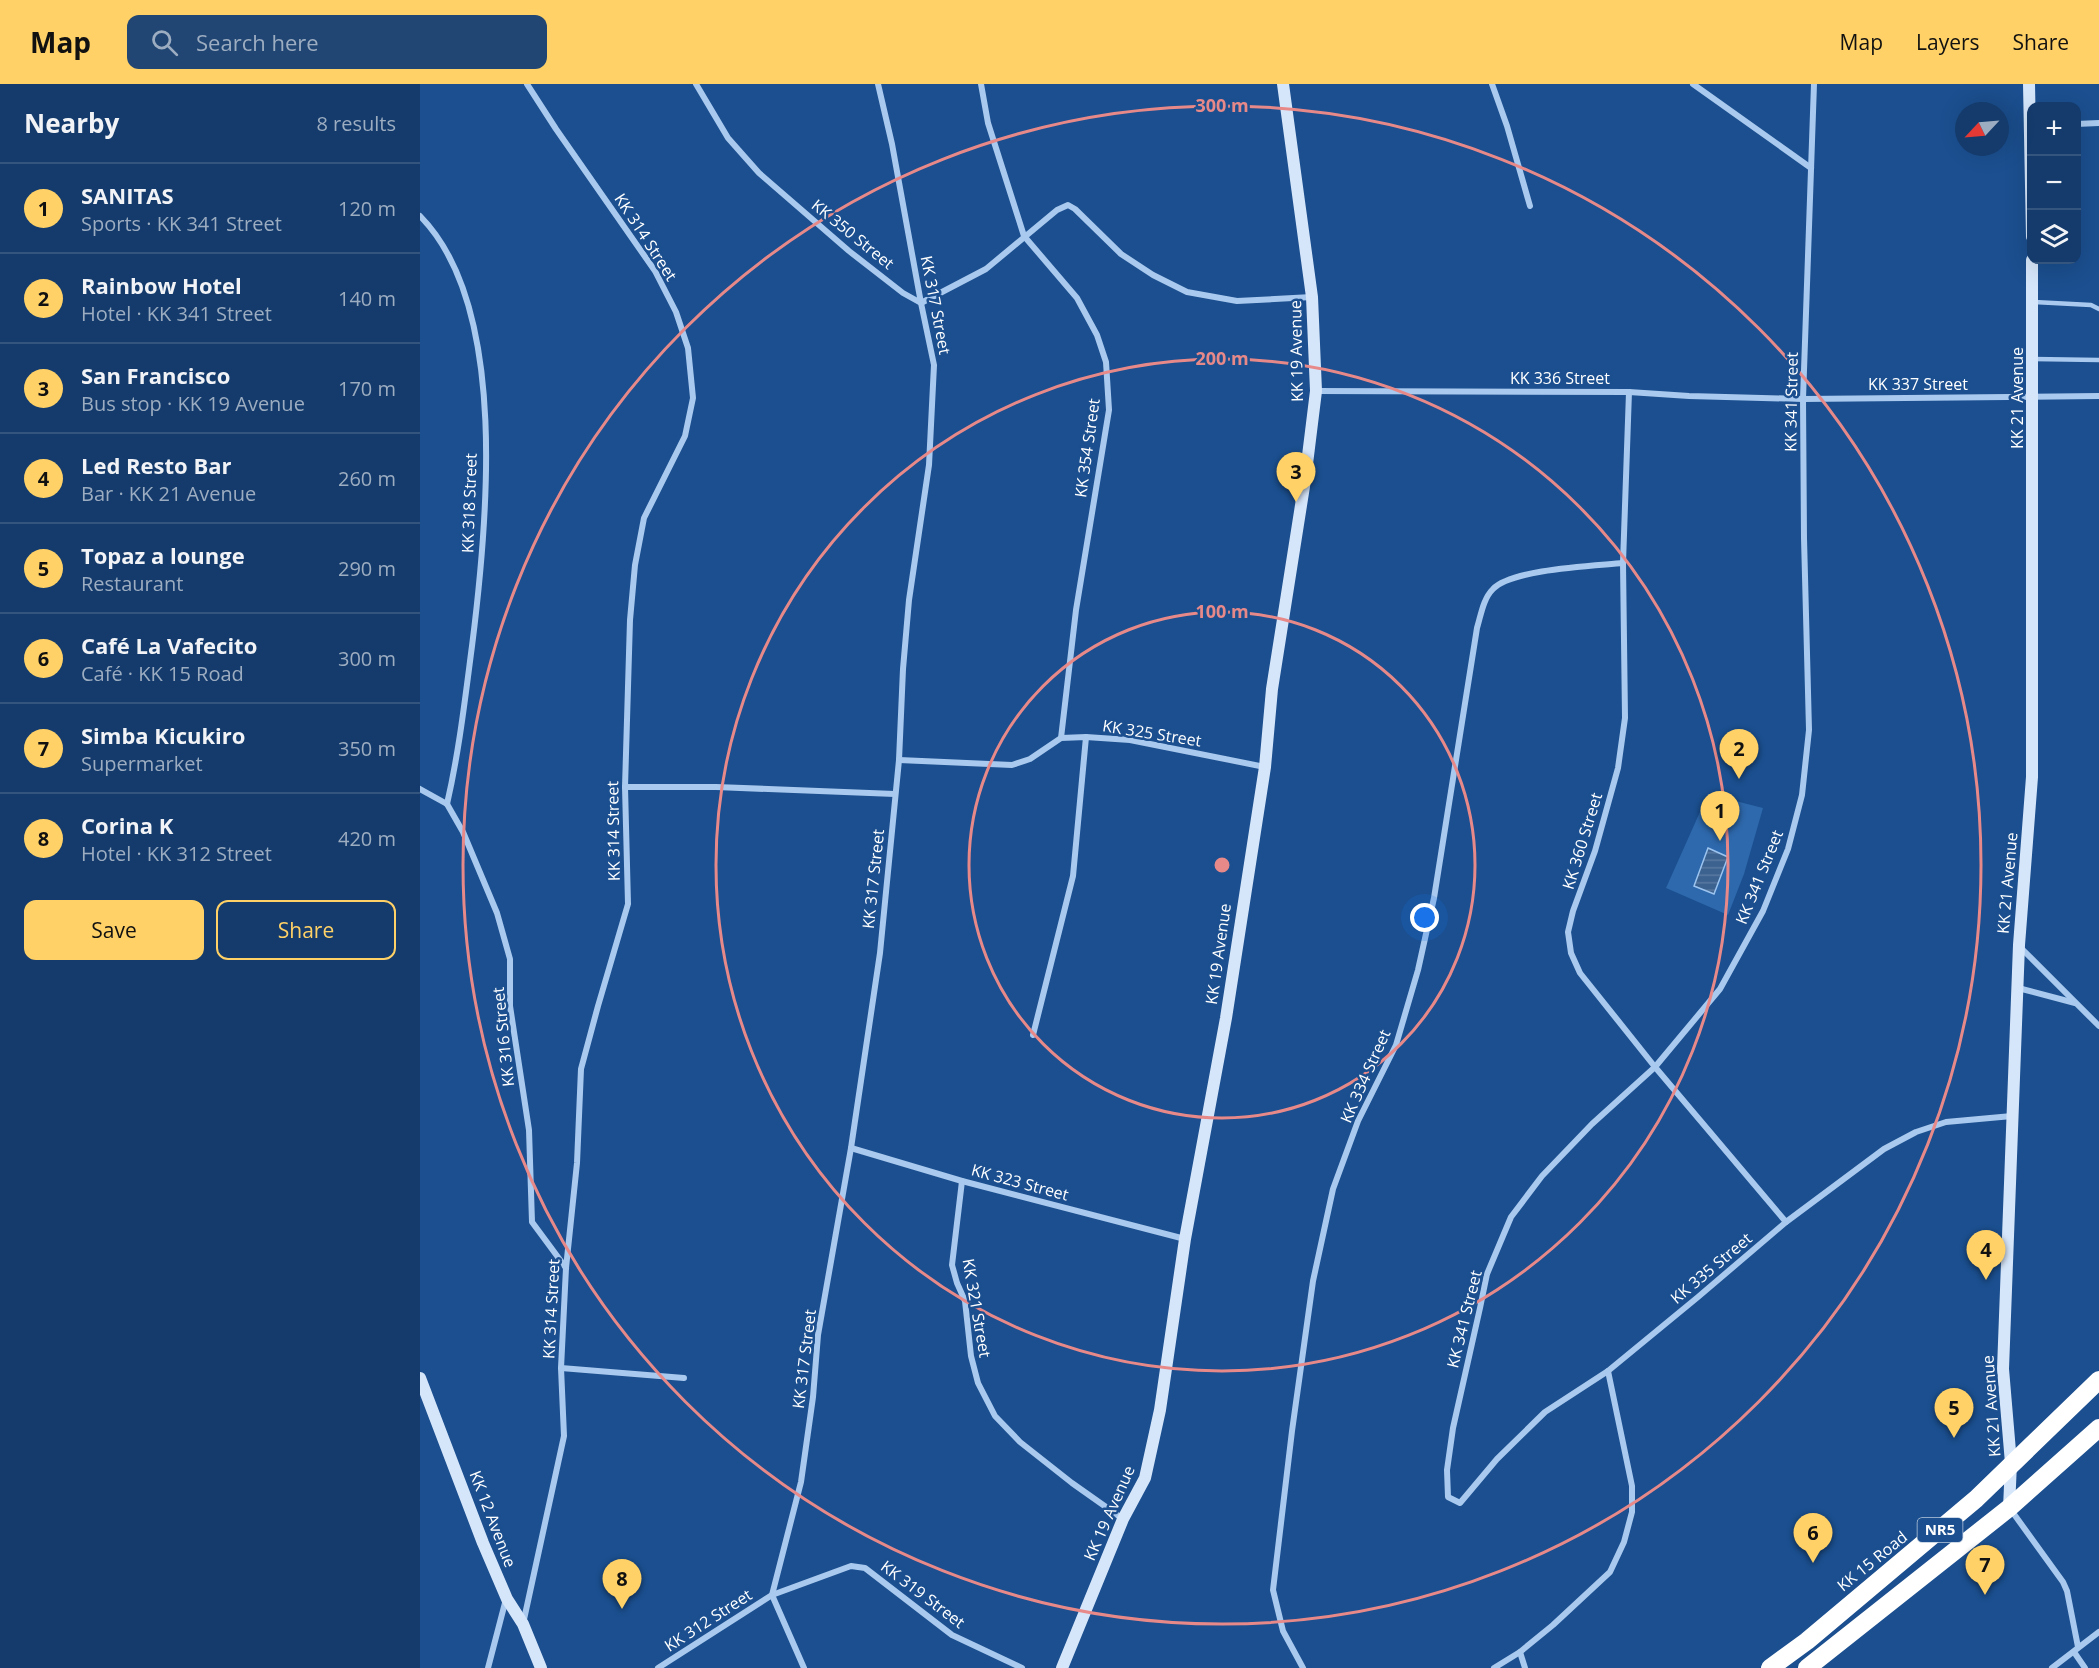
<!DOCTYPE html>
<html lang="en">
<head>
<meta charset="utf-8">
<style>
	:root { --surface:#143b6b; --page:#214673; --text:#f1f3f6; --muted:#9dadc1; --line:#33557e; --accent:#ffd166 }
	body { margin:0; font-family:"Open Sans",sans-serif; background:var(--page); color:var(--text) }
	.controls { position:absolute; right:18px; top:18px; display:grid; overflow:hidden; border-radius:12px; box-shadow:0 6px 24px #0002 }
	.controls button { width:54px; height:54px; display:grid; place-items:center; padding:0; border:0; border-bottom:2px solid var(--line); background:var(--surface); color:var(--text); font:30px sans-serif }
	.compass { position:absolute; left:1535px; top:18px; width:54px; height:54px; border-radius:50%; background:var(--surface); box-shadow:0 6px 24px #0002; rotate:244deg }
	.you { position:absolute; left:1005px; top:834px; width:21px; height:21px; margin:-15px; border:4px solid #fff; border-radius:50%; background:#1a73e8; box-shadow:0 0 0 9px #1a73e833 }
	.badge { display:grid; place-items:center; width:39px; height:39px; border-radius:50%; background:var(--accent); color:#111; font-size:20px; font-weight:700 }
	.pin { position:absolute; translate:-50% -50px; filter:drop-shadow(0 2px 3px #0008) }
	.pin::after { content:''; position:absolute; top:32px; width:21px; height:18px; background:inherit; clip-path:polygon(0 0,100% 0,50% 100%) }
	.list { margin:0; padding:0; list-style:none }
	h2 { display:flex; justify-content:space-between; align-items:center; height:78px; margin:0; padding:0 24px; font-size:26px }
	h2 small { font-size:20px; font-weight:400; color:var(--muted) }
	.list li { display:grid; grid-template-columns:39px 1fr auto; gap:18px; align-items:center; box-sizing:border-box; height:90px; padding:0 24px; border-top:2px solid var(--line) }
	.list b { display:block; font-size:22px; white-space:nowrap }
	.list p { margin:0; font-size:20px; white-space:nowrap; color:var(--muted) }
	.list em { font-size:20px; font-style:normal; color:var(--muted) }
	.actions { display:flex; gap:12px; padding:18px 24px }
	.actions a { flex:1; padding:14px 0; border:2px solid var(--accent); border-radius:12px; text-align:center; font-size:21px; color:var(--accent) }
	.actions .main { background:var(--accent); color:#111 }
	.icon { flex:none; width:33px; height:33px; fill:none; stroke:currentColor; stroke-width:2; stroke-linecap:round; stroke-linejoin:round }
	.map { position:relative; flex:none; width:1679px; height:1584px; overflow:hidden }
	header { display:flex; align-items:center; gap:36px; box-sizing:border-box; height:84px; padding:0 30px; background:var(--accent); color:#111 }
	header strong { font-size:28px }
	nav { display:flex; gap:33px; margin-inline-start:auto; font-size:21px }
	.search { width:420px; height:54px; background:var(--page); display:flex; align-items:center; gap:15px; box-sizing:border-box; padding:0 21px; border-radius:12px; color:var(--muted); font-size:22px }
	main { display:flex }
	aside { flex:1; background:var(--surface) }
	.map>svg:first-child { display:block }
</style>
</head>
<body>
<header>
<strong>Map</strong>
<div class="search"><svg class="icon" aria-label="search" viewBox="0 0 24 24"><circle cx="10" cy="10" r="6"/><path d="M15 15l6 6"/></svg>Search here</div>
<nav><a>Map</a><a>Layers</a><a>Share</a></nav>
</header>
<main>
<aside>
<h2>Nearby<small>8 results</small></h2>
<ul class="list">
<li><span class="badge">1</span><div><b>SANITAS</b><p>Sports · KK 341 Street</p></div><em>120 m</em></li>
<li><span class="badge">2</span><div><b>Rainbow Hotel</b><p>Hotel · KK 341 Street</p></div><em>140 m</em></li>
<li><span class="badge">3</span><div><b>San Francisco</b><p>Bus stop · KK 19 Avenue</p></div><em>170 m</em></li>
<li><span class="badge">4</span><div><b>Led Resto Bar</b><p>Bar · KK 21 Avenue</p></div><em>260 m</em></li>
<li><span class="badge">5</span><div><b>Topaz a lounge</b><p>Restaurant</p></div><em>290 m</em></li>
<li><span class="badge">6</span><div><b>Café La Vafecito</b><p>Café · KK 15 Road</p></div><em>300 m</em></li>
<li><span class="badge">7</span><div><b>Simba Kicukiro</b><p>Supermarket</p></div><em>350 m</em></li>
<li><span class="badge">8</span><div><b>Corina K</b><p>Hotel · KK 312 Street</p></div><em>420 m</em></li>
</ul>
<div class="actions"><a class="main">Save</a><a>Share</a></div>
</aside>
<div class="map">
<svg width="1679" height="1584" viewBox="0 0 1679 1584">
	<defs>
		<pattern id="water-rules" width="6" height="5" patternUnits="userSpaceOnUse" patternTransform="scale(1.5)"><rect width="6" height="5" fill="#3c6290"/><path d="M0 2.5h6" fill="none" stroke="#597aa1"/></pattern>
	</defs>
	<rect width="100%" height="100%" fill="#1b4f8f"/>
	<!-- green -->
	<path fill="#2e69ad" d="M1288 710 1343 724 1324 790 1308 831 1246 804Z"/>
	<!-- water -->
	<path fill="url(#water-rules)" stroke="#9cc4f0" stroke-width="1.5" d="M1288 764 1308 773 1294 810 1274 802Z"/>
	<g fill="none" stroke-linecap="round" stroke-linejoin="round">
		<!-- lane -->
		<g stroke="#a9c9ee" stroke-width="4.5">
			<path d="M1614 218 1671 221 1679 225"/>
			<path d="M1613 275 1679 276"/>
		</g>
		<!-- street -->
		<g stroke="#a9c9ee" stroke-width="6">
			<path d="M276 0 308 54 339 89 429 167 483 209 501 219 566 185 637 126 648 121 655 125 701 170 733 191 767 208 817 217 892 213"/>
			<path d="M561 0 568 39 604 152 657 214 677 251 686 278 689 326 656 526 641 654"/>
			<path d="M1072 0 1087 42 1110 122"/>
			<path d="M1273 0 1391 84"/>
			<path d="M1394 0 1383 315 1384 454 1389 646 1382 711 1368 765 1343 827 1300 905 1235 983 1172 1040 1122 1092 1091 1133 1067 1190 1060 1224 1033 1344 1027 1386 1028 1413 1040 1419 1077 1375 1125 1328 1188 1287 1278 1213 1366 1138 1464 1065 1496 1048 1526 1038 1592 1032"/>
			<path d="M1656 40 1679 39"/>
			<path d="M0 132C90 223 67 444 52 562 45 615 39 668 27 720"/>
			<path d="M896 307 1209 308 1269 312 1383 315 1679 312"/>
			<path d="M1209 308 1203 479 1205 634 1198 684 1175 767 1153 827 1148 848 1151 869 1160 889 1235 983 1366 1138"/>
			<path d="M479 676 592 681 610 675 641 654 666 653 710 656 845 683"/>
			<path d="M205 703H296L475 710"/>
			<path d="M0 705 27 720"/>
			<path d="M27 720 43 748 77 829 90 875V922L109 1046 112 1138 146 1184"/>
			<path d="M1601 864 1679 942"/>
			<path d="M1598 904 1655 919"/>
			<path d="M613 951 653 792 666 653"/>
			<path d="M431 1064 542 1097 765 1155"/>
			<path d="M542 1097 532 1181 537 1199 545 1217 551 1272 558 1299 575 1332 600 1358 652 1399 703 1435"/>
			<path d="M141 1284 264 1294"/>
			<path d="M1591 1426 1643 1498 1647 1507 1658 1563"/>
			<path d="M103 1540 144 1352 141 1284 146 1184 157 1079 161 985 178 922 208 820 205 703 210 536 215 481 224 434 265 352 273 314 268 264 256 228 235 187 136 45 107 0"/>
			<path d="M1654 1568 1665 1584"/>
			<path d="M68 1584 86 1515"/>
			<path d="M238 1584 352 1511 431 1482 445 1484 532 1551 602 1584"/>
			<path d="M384 1584 352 1511 381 1398 393 1313 398 1251 431 1064 460 869 479 676 483 585 489 516 509 381 514 281 501 219 472 60 458 0"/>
			<path d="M883 1584 863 1547 853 1506 872 1347 893 1197 913 1105 938 1037 976 961 998 886 1014 814 1057 544C1061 531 1063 515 1073 505 1092 485 1173 482 1203 479"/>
			<path d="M1074 1584 1100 1568"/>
			<path d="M1105 1584 1100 1568 1133 1541 1190 1488 1204 1458 1212 1428V1402L1188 1287"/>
			<path d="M1632 1584 1679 1548"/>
		</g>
		<!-- secondary -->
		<g stroke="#d6e6fa" stroke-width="12">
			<path d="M1609 0 1612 153"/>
			<path d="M0 1294 63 1459 87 1515 103 1540 121 1584"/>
			<path d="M1589 1424 1591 1379 1583 1285 1599 861 1612 693V176"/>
			<path d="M642 1584 703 1435 725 1394 740 1326 765 1155 806 934 845 683 852 605 885 396 896 307 892 213 863 0"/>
		</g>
		<!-- highway -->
		<g stroke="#fff" stroke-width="18">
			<path d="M1350 1584 1387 1557 1556 1415 1679 1296"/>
			<path d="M1387 1584 1589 1424 1679 1344"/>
		</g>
	</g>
	<!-- distance rings -->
	<g fill="none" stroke="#e88989" stroke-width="3">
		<circle cx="802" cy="781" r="253"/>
		<circle cx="802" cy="781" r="506"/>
		<circle cx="802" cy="781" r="759"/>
	</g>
	<g text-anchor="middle" stroke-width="5" stroke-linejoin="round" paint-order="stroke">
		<!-- shield labels -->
		<rect fill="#1b4f8f" stroke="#bbcadd" stroke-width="1.5" x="1497.5" y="1434" width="45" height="24" rx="4.5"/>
		<g font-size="15" font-weight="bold" fill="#fff">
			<text x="1520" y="1451">NR5</text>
		</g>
		<!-- street labels -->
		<g font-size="16" fill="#fff" stroke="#1b4f8f">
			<text transform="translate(433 150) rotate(39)" y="6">KK 350 Street</text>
			<text transform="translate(226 153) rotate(57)" y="6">KK 314 Street</text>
			<text transform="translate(516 221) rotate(79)" y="6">KK 317 Street</text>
			<text transform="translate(876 267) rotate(-91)" y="6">KK 19 Avenue</text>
			<text x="1140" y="300">KK 336 Street</text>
			<text x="1498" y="306">KK 337 Street</text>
			<text transform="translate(1597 314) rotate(-90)" y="6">KK 21 Avenue</text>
			<text transform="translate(1371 318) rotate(-89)" y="6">KK 341 Street</text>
			<text transform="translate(667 364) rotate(-82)" y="6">KK 354 Street</text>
			<text transform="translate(49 419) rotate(-88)" y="6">KK 318 Street</text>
			<text transform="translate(732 649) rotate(9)" y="6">KK 325 Street</text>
			<text transform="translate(193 747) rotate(-91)" y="6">KK 314 Street</text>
			<text transform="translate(1162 757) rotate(-73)" y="6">KK 360 Street</text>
			<text transform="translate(1339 793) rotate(-68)" y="6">KK 341 Street</text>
			<text transform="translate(453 795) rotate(-84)" y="6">KK 317 Street</text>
			<text transform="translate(1587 799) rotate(-85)" y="6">KK 21 Avenue</text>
			<text transform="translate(798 870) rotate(-82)" y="6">KK 19 Avenue</text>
			<text transform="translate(83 953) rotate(-96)" y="6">KK 316 Street</text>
			<text transform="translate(945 992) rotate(-66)" y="6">KK 334 Street</text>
			<text transform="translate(600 1098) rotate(15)" y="6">KK 323 Street</text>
			<text transform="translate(1291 1184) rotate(-40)" y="6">KK 335 Street</text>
			<text transform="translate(557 1224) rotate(80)" y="6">KK 321 Street</text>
			<text transform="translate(131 1225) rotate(-87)" y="6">KK 314 Street</text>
			<text transform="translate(1044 1235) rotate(-76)" y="6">KK 341 Street</text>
			<text transform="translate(384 1275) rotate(-83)" y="6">KK 317 Street</text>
			<text transform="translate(1571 1322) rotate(-94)" y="6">KK 21 Avenue</text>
			<text transform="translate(689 1429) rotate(-66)" y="6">KK 19 Avenue</text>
			<text transform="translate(73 1435) rotate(69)" y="6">KK 12 Avenue</text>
			<text transform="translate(1452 1477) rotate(-39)" y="6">KK 15 Road</text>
			<text transform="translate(503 1510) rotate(37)" y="6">KK 319 Street</text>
			<text transform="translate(288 1536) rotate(-33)" y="6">KK 312 Street</text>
		</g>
	</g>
	<circle cx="802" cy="781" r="9" fill="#e88989" stroke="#1b4f8f" stroke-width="3"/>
	<g font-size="18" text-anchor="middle" font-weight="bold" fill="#e88989" stroke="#1b4f8f" stroke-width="5" stroke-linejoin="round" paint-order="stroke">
		<text x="802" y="28">300 m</text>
		<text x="802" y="281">200 m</text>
		<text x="802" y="534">100 m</text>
	</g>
</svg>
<div class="controls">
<button>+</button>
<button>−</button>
<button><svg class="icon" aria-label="layers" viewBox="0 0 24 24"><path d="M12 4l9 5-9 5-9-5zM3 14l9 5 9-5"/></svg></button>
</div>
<svg class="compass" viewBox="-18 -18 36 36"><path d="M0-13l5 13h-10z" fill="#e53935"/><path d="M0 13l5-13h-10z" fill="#9dadc1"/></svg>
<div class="you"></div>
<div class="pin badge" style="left:1300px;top:757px">1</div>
<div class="pin badge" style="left:1319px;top:695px">2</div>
<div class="pin badge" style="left:876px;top:418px">3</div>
<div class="pin badge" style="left:1566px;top:1196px">4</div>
<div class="pin badge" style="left:1534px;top:1354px">5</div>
<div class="pin badge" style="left:1393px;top:1479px">6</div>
<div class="pin badge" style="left:1565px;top:1511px">7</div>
<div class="pin badge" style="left:202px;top:1525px">8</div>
</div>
</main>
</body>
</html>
